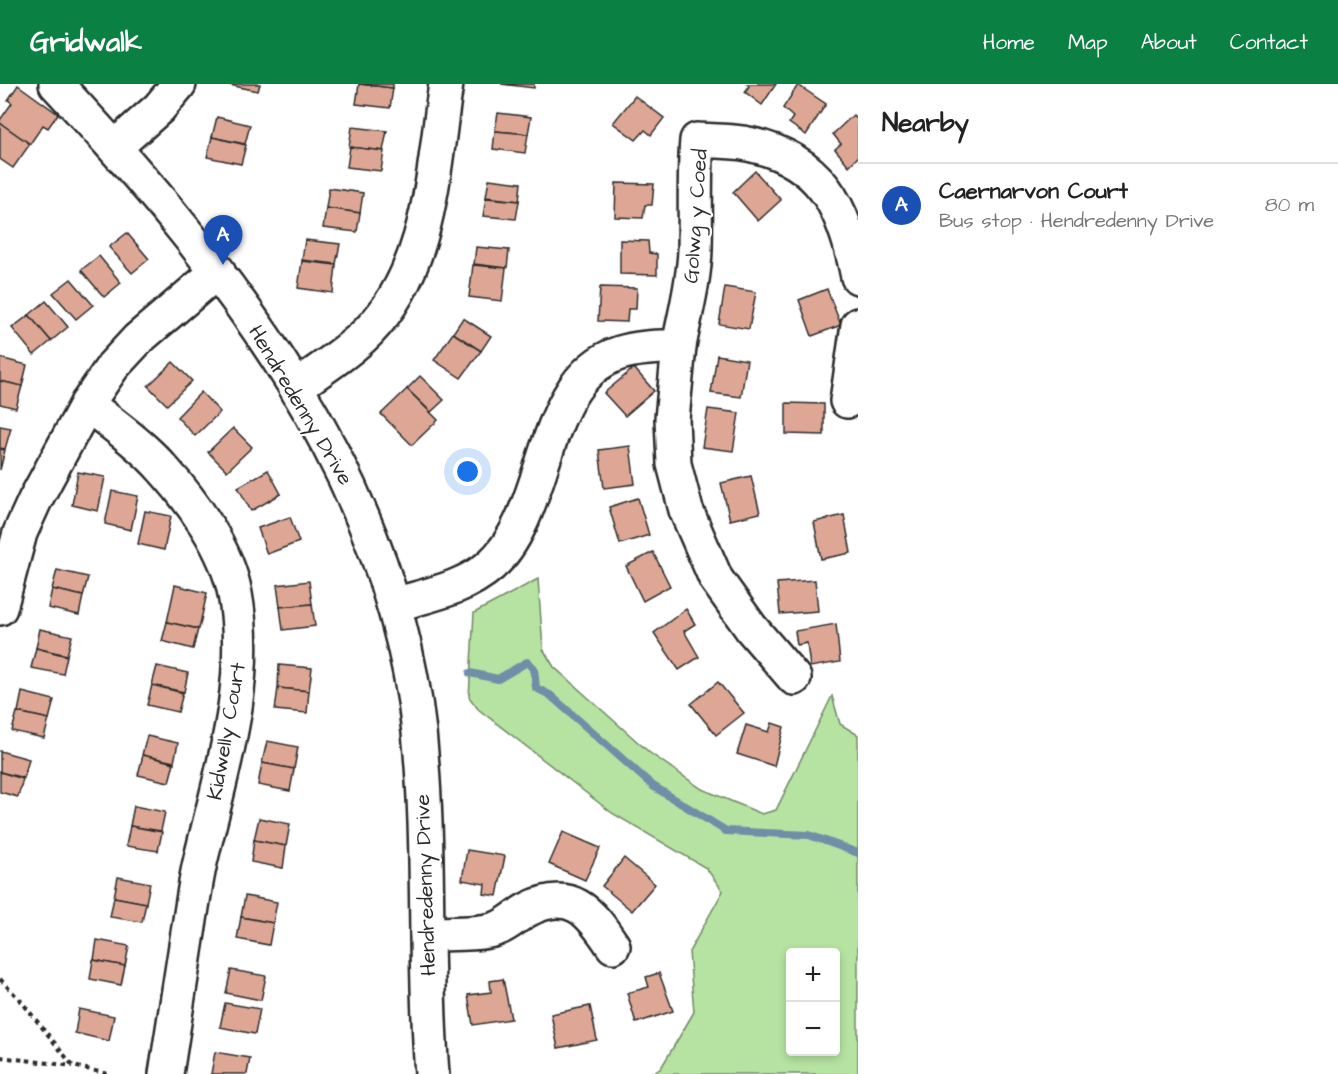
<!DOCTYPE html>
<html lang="en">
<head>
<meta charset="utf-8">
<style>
	:root { --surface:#fff; --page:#f6f6f6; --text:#222; --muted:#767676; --line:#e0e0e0; --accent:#0b8043 }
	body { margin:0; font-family:"Architects Daughter",sans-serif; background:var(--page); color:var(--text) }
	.controls { position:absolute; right:18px; bottom:18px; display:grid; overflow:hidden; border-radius:6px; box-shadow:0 3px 9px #0003 }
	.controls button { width:54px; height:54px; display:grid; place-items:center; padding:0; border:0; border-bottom:2px solid var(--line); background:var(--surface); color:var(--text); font:30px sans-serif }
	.you { position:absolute; left:468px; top:388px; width:21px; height:21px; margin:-15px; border:4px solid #fff; border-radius:50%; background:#1a73e8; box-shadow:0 0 0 9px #1a73e833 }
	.badge { display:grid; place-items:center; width:39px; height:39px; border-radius:50%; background:var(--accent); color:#fff; font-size:20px; font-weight:700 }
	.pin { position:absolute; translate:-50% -50px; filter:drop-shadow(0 2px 3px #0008) }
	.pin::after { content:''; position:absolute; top:32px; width:21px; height:18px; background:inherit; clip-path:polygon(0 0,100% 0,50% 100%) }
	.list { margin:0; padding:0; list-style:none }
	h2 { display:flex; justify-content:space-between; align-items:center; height:78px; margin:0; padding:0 24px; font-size:26px }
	h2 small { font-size:20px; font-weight:400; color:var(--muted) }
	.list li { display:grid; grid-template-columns:39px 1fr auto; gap:18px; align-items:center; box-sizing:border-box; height:84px; padding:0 24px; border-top:2px solid var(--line) }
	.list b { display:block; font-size:22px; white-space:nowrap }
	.list p { margin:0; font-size:20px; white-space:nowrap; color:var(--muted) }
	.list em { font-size:20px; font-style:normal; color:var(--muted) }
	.map { position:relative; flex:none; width:858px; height:990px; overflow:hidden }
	header { display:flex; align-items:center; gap:36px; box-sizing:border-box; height:84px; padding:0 30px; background:var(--accent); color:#fff }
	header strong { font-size:28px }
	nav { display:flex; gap:33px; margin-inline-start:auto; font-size:21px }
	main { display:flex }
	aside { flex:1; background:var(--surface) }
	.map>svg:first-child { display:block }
</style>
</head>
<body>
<header>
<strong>Gridwalk</strong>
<nav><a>Home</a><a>Map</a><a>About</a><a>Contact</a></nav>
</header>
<main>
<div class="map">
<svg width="858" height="990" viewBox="0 0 858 990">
	<rect width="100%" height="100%" fill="#fff"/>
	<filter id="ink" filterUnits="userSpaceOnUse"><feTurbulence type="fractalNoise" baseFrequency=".0167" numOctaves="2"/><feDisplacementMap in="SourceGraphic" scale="12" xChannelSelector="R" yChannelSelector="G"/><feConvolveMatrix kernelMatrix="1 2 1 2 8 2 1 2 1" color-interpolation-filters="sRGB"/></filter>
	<g filter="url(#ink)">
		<!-- green -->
		<path fill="#b6e3a1" stroke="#708766" stroke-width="1.5" fill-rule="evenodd" d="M538 495 543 565 554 583 650 669 702 705 762 730 776 726 832 612 840 640 858 651V990H653L661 984 694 928 689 868 723 807 706 784 612 729 478 625 469 613 474 529ZM790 868H836V968H790Z"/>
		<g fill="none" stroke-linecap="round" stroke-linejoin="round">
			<!-- stream -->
			<path stroke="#718ea8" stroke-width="8" d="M470 589 498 595 527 578 534 584 536 604 550 611 653 702 726 747 809 751 858 769"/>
		</g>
		<!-- building -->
		<g fill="#dea795" stroke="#2b2b2b" stroke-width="1.5">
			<path d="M225 0H260L258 7Z"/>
			<path d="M359 0 393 4 390 24 356 20Z"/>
			<path d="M359 0H393V4Z"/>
			<path d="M501 0H534V4Z"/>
			<path d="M747 0H776L762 21 745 8 749 2Z"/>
			<path d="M18 1 58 30 48 44 43 41 30 60 0 39V36L12 19 8 16Z"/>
			<path d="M798 1 826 20 806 51 789 39 793 33 783 24Z"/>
			<path d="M635 12 664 34 651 51 645 46 636 56 613 39Z"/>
			<path d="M498 29 531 33 528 50 495 47Z"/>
			<path d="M853 31 858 36V73L849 82 835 65 841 60 833 50Z"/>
			<path d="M217 33 250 41 245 60 212 53Z"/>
			<path d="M0 39 30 60 13 84 0 75Z"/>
			<path d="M352 43 387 47 383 67 349 63Z"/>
			<path d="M495 47 528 50 525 69 493 65Z"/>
			<path d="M212 53 246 61 241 80 207 73Z"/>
			<path d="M350 63 384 67 381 87 347 83Z"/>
			<path d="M755 87 781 116 758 137 733 108Z"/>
			<path d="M489 95 521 99 519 117 486 113Z"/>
			<path d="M616 99 654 100 652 121H645L643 134 615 133Z"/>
			<path d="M329 104 363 109 360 129 326 124Z"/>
			<path d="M486 114 519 117 516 135 483 132Z"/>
			<path d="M326 124 360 129 357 148 323 144Z"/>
			<path d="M127 149 149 175 132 189 109 163Z"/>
			<path d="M305 156 340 160 336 180 302 176Z"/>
			<path d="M620 156 648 157 649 169 657 170V191L620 190Z"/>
			<path d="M476 163 509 166 507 184 474 180Z"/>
			<path d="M99 172 121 199 104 213 81 186Z"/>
			<path d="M302 177 336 181 333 209 298 204Z"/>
			<path d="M473 181 506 184 502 217 469 213Z"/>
			<path d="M71 195 93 221 76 235 53 209Z"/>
			<path d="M600 203 637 204 636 225H628L627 238 598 237Z"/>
			<path d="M725 203 756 208 749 245 719 240Z"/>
			<path d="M827 205 841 241 812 252 799 216Z"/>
			<path d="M46 217 68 243 51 257 29 231Z"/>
			<path d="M29 231 51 257 34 271 12 244Z"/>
			<path d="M463 234 491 252 481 267 453 249Z"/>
			<path d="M453 249 481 267 461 294 434 276Z"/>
			<path d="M717 271 747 276 741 313 711 309Z"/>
			<path d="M0 274 27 281 22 302 0 297Z"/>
			<path d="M173 278 192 297 167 321 148 302Z"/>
			<path d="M634 284 654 307 625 332 604 309Z"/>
			<path d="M420 292 444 316 431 328 407 305Z"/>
			<path d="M0 297 22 302 16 324 0 320Z"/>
			<path d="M407 305 438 336 412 361 381 330Z"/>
			<path d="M201 308 220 328 195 352 177 333Z"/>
			<path d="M786 319 824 320V351L786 350Z"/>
			<path d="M708 325 739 329 733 367 702 363Z"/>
			<path d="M0 342 11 344 5 365 0 364Z"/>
			<path d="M233 344 252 363 227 387 208 368Z"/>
			<path d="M630 362 635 400 604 404 599 366Z"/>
			<path d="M0 365 5 366 0 386Z"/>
			<path d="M268 386 281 410 251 427 238 403Z"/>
			<path d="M78 388 105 393 98 427 72 421Z"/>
			<path d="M751 392 760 429 730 436 721 399Z"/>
			<path d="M112 407 138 412 131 446 105 440Z"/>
			<path d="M638 414 649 451 620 460 609 423Z"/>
			<path d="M145 427 171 432 164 466 138 460Z"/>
			<path d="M844 431 851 469 821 475 814 438Z"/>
			<path d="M290 433 299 458 267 470 258 444Z"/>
			<path d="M653 468 670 502 643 517 626 482Z"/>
			<path d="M57 486 88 493 83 512 52 505Z"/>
			<path d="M815 496 818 527 780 530 777 499Z"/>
			<path d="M309 497 312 520 280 523 277 501Z"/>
			<path d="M175 501 207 509 199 545 167 538Z"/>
			<path d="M52 505 83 512 79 531 48 524Z"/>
			<path d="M312 520 315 542 283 546 280 523Z"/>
			<path d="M686 525 695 540 684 547 699 573 679 586 654 549Z"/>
			<path d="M167 538 198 545 193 565 162 557Z"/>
			<path d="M836 540 840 578 810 583 807 559 797 561 795 547Z"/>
			<path d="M40 545 72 552 67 571 36 564Z"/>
			<path d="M36 564 67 572 63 590 31 584Z"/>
			<path d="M279 581 312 584 309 607 278 604Z"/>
			<path d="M157 582 188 589 184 608 152 601Z"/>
			<path d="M718 598 744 629 716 651 691 620Z"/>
			<path d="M152 601 183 609 178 628 147 621Z"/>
			<path d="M278 604 309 607 307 629 275 626Z"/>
			<path d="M22 608 54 616 49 635 18 628Z"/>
			<path d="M17 628 49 635 44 654 12 647Z"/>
			<path d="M772 639 784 643 774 682 737 670 746 641 769 648Z"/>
			<path d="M147 652 178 659 174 678 142 671Z"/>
			<path d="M267 657 298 663 294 685 262 679Z"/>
			<path d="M0 667 29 675 24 694 0 688Z"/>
			<path d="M143 671 174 679 169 698 138 691Z"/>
			<path d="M262 679 294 685 290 707 258 701Z"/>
			<path d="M0 688 23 695 18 713 0 708Z"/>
			<path d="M134 722 165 728 161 747 130 742Z"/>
			<path d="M259 734 290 740 286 762 254 756Z"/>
			<path d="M130 742 162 748 158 767 126 762Z"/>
			<path d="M563 748 600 764 585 796 549 780Z"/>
			<path d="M254 756 286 762 283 784 251 778Z"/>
			<path d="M467 766 505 772 497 812 484 810 485 800 462 796Z"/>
			<path d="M624 774 655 800 632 827 602 802Z"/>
			<path d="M118 793 150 799 146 819 114 813Z"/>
			<path d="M245 812 277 818 273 839 241 833Z"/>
			<path d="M114 813 146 819 142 838 110 833Z"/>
			<path d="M241 833 273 839 269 861 237 855Z"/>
			<path d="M97 856 129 862 125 882 94 876Z"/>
			<path d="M93 876 125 882 121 901 90 895Z"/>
			<path d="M231 886 266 892 261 916 226 909Z"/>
			<path d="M659 889 673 927 636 939 627 909 649 903 646 893Z"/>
			<path d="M503 895 511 935 473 941 468 911 491 908 490 897Z"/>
			<path d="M225 919 260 925 255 950 220 943Z"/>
			<path d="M590 922 597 956 558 964 551 930Z"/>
			<path d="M79 925 114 932 109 957 75 949Z"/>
			<path d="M215 968 250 974 247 990H211Z"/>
		</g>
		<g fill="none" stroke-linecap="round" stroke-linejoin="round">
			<!-- minor casing -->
			<g stroke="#2b2b2b" stroke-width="38">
				<g id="minor">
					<path d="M56 0C228 184 391 390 419 648 431 761 423 876 432 990"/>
					<path d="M115 63 159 24 179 0"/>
					<path d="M679 262 672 335 674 380 686 426 716 495 751 544 794 594"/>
					<path d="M296 303C321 285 347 269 368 248 432 183 433 84 446 0"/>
					<path d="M847 317 858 241"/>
					<path d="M87 320C113 341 141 360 163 385 193 418 227 465 235 510 252 601 219 695 199 783 194 807 191 831 187 855 180 900 173 945 166 990"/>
					<path d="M394 521C427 511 464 505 491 481 551 428 537 296 620 269 639 263 660 263 679 262 685 230 694 198 695 166 696 130 694 93 697 56 712 57 728 57 743 59 821 73 844 122 858 193"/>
					<path d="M0 524 20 449 35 416 87 320 113 282 138 255 218 187"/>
					<path d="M427 850C446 849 479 851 496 845 508 841 516 832 527 826 571 803 590 827 613 862"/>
				</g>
			</g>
			<!-- path -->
			<g stroke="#2b2b2b" stroke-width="4" stroke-dasharray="4.5 4.5" stroke-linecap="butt">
				<path d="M0 895 21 917 73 982 109 990"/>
				<path d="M0 973 73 982"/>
			</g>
			<!-- minor -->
			<use href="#minor" stroke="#fff" stroke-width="33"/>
		</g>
	</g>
	<g text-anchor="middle" stroke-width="4.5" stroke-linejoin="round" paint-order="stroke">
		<!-- street labels -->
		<g font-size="21" fill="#2b2b2b" stroke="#fff">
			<text transform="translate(695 132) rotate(-86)" y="7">Golwg y Coed</text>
			<text transform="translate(301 321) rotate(59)" y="7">Hendredenny Drive</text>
			<text transform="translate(226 647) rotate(-80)" y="7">Kidwelly Court</text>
			<text transform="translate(425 801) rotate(-92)" y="7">Hendredenny Drive</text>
		</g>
	</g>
</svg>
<div class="controls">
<button>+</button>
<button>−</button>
</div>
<div class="you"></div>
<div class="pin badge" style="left:223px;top:181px;background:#1a4fb4">A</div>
</div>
<aside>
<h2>Nearby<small></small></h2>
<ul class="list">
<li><span class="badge" style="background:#1a4fb4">A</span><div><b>Caernarvon Court</b><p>Bus stop · Hendredenny Drive</p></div><em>80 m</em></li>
</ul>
</aside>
</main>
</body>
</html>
